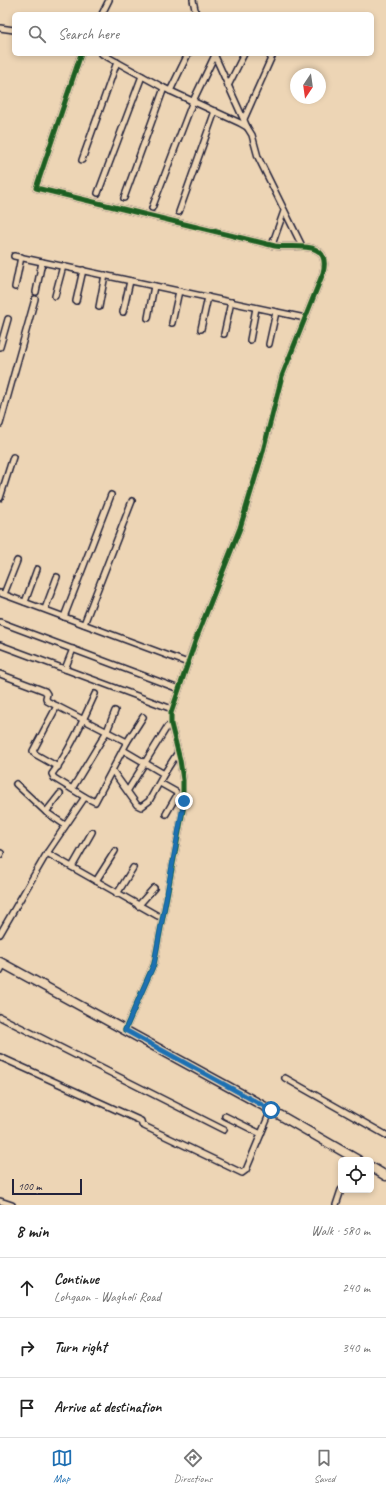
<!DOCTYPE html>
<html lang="en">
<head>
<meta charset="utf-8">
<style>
	:root { --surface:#fff; --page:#f2f2f2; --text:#222; --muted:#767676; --line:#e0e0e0; --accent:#1f6fb2 }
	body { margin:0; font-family:Caveat,sans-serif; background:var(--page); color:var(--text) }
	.controls { position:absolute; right:12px; bottom:12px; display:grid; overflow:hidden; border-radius:6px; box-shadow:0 2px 6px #0003 }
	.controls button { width:36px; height:36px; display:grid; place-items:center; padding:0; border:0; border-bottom:1px solid var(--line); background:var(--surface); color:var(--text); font:20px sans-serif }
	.compass { position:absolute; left:290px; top:68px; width:36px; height:36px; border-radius:50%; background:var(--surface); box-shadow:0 2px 6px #0003; rotate:193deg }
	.scale { position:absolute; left:12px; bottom:10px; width:70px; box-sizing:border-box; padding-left:4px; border:2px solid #22223b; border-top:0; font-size:11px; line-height:14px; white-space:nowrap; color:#22223b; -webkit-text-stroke:3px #edd5b5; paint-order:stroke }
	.stop { position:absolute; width:12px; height:12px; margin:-9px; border:3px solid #1f6fb2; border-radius:50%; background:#fff }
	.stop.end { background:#1f6fb2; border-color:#fff; box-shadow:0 1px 4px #0008 }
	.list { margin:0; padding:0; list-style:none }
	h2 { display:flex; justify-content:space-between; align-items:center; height:52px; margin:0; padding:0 16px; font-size:17px }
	h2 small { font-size:13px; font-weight:400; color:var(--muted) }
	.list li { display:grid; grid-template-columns:26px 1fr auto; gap:12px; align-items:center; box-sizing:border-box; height:60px; padding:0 16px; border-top:1px solid var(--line) }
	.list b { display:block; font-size:15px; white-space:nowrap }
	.list p { margin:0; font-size:13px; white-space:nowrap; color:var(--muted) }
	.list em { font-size:13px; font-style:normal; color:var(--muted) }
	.icon { flex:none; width:22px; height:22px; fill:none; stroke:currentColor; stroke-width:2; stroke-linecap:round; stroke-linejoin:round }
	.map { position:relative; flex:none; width:386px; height:1205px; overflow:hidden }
	.search { position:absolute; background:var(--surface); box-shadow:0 2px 6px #0003; left:12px; right:12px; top:12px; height:44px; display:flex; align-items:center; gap:10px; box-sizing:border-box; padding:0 14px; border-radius:6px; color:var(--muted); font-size:15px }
	.sheet { height:232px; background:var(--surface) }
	nav { display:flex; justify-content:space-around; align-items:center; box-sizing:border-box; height:56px; border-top:1px solid var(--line); background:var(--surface); font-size:11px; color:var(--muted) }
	nav a { display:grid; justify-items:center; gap:2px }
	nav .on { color:var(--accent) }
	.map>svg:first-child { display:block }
</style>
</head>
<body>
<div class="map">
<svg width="386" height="1205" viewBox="0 0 386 1205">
	<rect width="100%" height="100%" fill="#edd5b5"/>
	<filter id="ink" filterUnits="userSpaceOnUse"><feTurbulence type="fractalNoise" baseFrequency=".025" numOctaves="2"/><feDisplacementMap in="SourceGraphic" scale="8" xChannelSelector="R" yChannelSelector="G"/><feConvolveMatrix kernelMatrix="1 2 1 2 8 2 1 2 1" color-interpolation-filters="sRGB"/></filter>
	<g filter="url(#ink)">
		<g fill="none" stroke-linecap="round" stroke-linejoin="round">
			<!-- minor casing -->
			<g stroke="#22223b" stroke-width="8">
				<g id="minor">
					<path d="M193 0 196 14"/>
					<path d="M102 14 109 0"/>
					<path d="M0 28 14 30"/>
					<path d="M81 54 36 188 275 246C293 249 332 238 323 273L282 376 262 455 240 528 196 639 171 713V724L180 760 183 780V810L154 964 125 1030"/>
					<path d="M102 54 164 88 240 123 247 127 252 135 258 157 302 246"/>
					<path d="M214 54 247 127"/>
					<path d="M228 86 244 54"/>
					<path d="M170 91 188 54"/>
					<path d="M244 119 273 54"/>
					<path d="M82 160 117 62"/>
					<path d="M98 193 142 76"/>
					<path d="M124 198 164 88"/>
					<path d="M152 208 193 101 215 55"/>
					<path d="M179 212 215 111"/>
					<path d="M272 245 284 211"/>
					<path d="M14 256 305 318"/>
					<path d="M15 287 21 257"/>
					<path d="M36 292 42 262"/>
					<path d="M55 296 63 266"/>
					<path d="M76 301 83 270"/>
					<path d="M99 307 105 275"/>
					<path d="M123 312 130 281"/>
					<path d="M148 318 154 286"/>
					<path d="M172 323 179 291"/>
					<path d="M201 329 208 297"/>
					<path d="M224 334 231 302"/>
					<path d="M250 340 256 308"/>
					<path d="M269 344 276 312"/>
					<path d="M0 347 8 319"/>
					<path d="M0 424 35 299"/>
					<path d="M0 498 13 457"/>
					<path d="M0 593 188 663"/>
					<path d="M4 594 17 561"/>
					<path d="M25 602 37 569"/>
					<path d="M45 609 57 577"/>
					<path d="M64 617 111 495"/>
					<path d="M0 622 179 689"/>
					<path d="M84 624 132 501"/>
					<path d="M0 645 172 709"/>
					<path d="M65 669 73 649"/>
					<path d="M0 674 45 691 47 694 46 698 47 701 127 742 95 802 85 797 47 853 0 934"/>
					<path d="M57 706 33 751 35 754 58 767"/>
					<path d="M127 742 143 717"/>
					<path d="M123 750 164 774"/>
					<path d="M112 770 137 805 141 807 149 801 164 774 178 752"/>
					<path d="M160 783 176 792 177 795 166 814"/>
					<path d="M16 784 46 812 65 825"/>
					<path d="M72 789 107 731 115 711"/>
					<path d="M128 790 167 727"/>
					<path d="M85 797 54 778 52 774C70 751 83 720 95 694"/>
					<path d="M46 812 60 794"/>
					<path d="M47 853 158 916"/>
					<path d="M0 855 1 853"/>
					<path d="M72 867 92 832"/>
					<path d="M96 881 115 851"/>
					<path d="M117 894 133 868"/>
					<path d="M138 906 154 888"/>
					<path d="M0 971 4 964"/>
					<path d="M0 1017 224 1130"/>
					<path d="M0 1057 141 1121 142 1125 242 1173 246 1170 271 1110"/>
					<path d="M285 1078 386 1135"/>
					<path d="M225 1116 261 1134"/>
					<path d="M0 1201 12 1205"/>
					<path d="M336 1205 341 1190"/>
				</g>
			</g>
			<!-- primary casing -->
			<g stroke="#22223b" stroke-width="11">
				<g id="primary">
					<path d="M0 962 271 1110 358 1160"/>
					<path d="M371 1167 386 1176"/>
				</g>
			</g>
			<!-- minor -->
			<use href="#minor" stroke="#edd5b5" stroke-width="5"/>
			<!-- primary -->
			<use href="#primary" stroke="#edd5b5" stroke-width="8"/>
			<!-- cycleway casing -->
			<g stroke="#edd5b5" stroke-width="8">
				<path id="cycleway" d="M81 54 36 188 275 246C293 249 332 238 323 273L282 376 262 455 240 528 196 639 171 713V724L180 760 183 780V810L154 964 125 1030"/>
			</g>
			<!-- cycleway -->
			<use href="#cycleway" stroke="#1b5e20" stroke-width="5"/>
		</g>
	</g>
	<g fill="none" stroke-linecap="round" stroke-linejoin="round" filter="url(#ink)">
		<!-- route -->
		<path stroke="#1f6fb2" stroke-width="5" d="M184 801 154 964 125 1030 271 1110"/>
	</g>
</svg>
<div class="controls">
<button><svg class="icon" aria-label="locate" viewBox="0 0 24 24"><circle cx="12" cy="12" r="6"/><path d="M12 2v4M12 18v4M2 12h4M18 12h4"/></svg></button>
</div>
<svg class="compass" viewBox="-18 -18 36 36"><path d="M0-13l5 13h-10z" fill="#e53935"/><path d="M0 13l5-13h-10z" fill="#767676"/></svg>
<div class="scale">100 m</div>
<div class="stop" style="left:271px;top:1110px"></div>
<div class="stop end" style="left:184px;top:801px"></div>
<div class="search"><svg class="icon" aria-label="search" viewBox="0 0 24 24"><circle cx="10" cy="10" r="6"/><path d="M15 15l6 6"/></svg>Search here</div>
</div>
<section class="sheet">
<h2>8 min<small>Walk · 580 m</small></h2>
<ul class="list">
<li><svg class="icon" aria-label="ahead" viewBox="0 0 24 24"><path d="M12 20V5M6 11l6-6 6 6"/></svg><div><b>Continue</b><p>Lohgaon - Wagholi Road</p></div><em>240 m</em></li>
<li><svg class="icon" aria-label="right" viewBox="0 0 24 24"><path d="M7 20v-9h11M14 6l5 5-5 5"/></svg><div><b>Turn right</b></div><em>340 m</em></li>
<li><svg class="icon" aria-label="arrive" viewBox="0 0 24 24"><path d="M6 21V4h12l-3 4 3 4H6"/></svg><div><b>Arrive at destination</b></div></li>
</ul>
</section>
<nav>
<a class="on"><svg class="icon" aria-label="map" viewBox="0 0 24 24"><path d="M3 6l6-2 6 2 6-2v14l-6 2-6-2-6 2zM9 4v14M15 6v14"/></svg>Map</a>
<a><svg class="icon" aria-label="directions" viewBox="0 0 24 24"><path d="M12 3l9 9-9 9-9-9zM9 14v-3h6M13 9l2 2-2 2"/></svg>Directions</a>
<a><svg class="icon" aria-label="saved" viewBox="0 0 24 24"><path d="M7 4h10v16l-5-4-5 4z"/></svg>Saved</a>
</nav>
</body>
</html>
